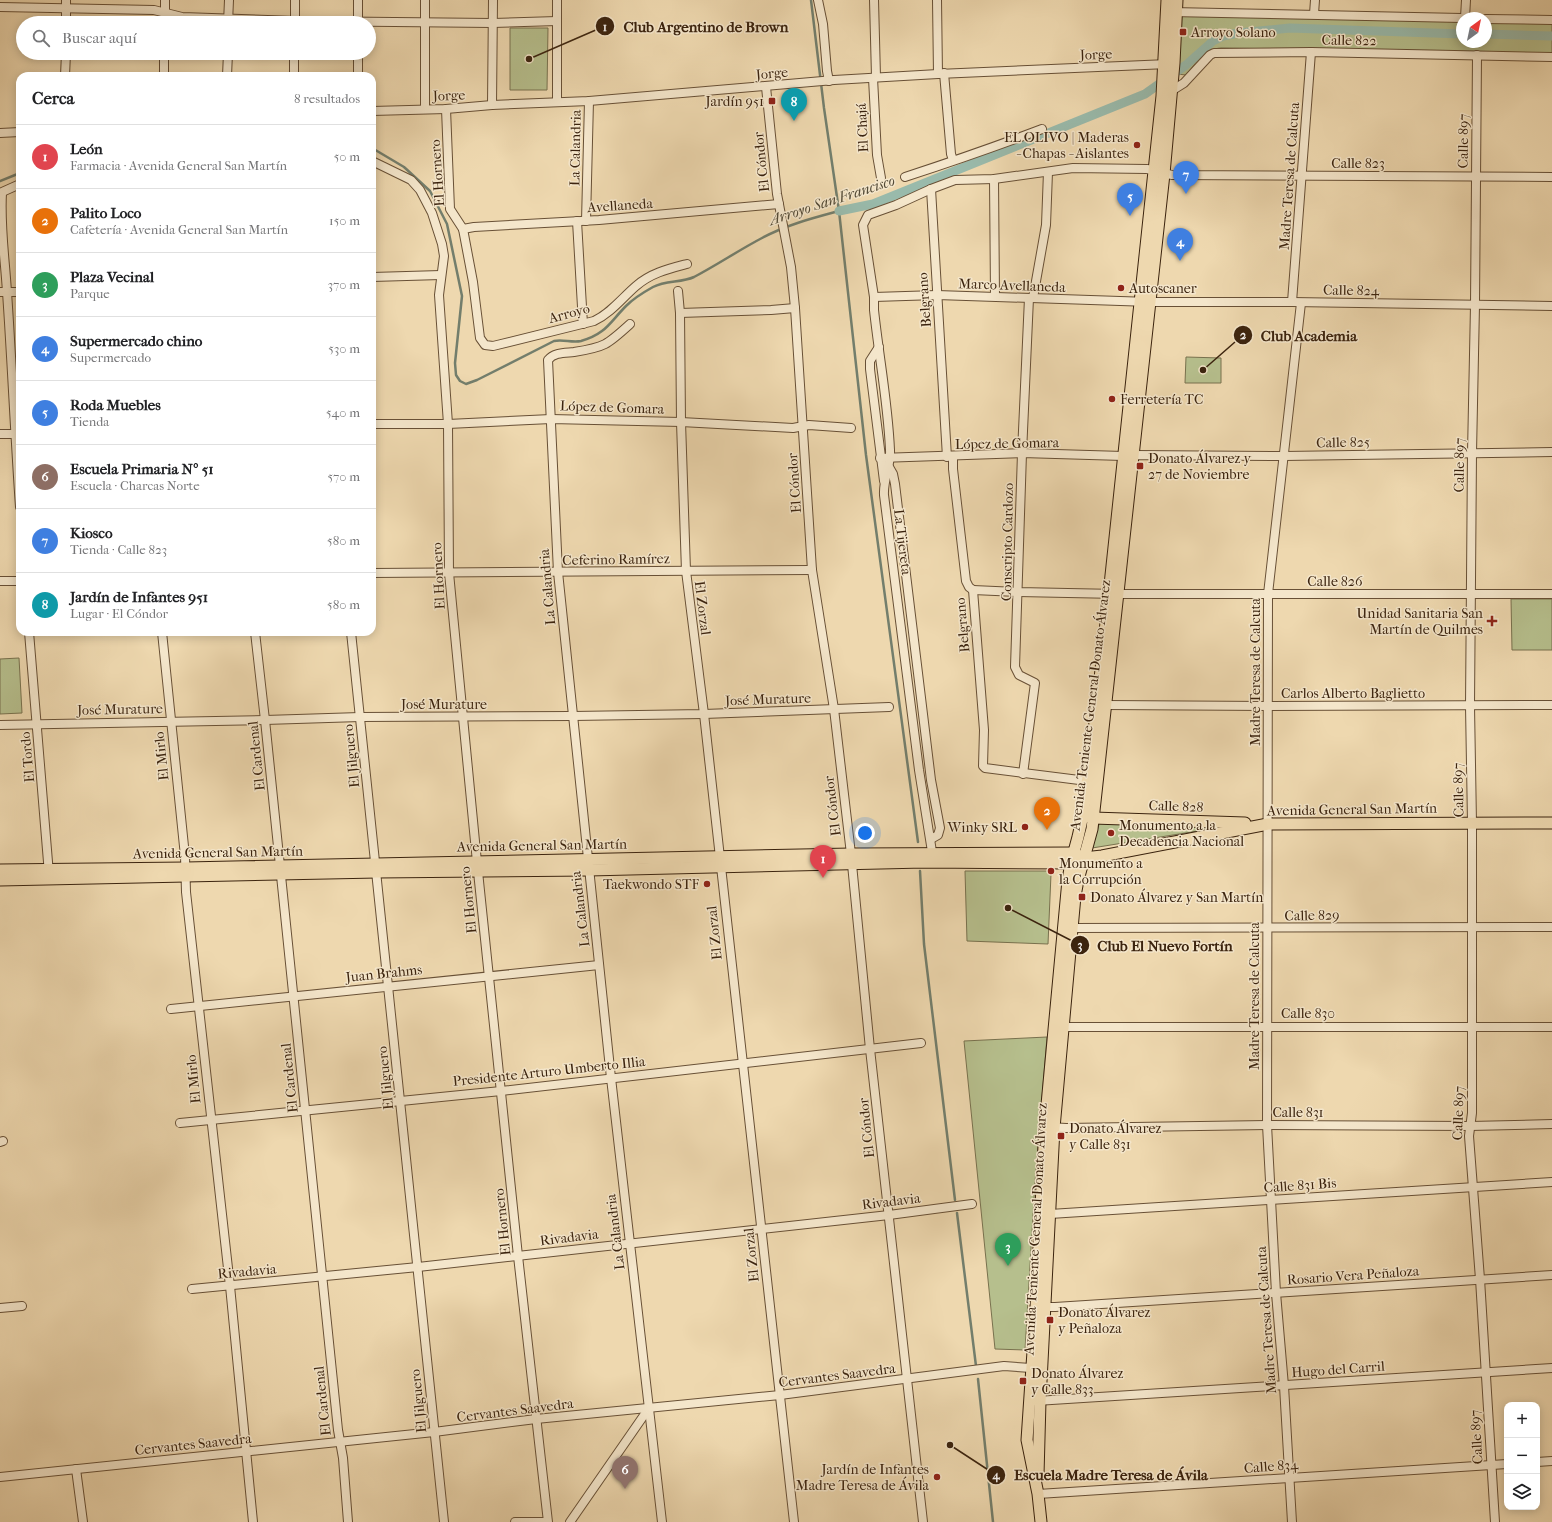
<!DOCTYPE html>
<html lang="es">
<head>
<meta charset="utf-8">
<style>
	:root { --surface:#fff; --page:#f2f2f2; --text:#202124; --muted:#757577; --line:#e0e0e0; --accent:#0b8043 }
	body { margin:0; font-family:"IM FELL French Canon",serif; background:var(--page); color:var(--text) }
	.controls { position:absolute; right:12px; bottom:12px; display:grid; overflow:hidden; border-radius:8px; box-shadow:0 2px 10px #0003 }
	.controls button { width:36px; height:36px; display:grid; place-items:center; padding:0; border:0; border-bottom:1px solid var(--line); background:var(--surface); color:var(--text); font:20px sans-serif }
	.compass { position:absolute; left:1456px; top:12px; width:36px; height:36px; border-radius:50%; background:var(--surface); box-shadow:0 2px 10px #0003; rotate:33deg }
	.you { position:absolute; left:865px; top:833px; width:14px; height:14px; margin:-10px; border:3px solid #fff; border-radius:50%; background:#1a73e8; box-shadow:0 0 0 6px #1a73e833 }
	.badge { display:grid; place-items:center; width:26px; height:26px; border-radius:50%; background:var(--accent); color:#fff; font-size:13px; font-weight:700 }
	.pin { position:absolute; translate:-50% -33px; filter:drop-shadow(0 1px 2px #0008) }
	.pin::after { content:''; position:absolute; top:21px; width:14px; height:12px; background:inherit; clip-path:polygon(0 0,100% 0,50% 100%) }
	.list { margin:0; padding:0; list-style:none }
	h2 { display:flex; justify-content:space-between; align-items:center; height:52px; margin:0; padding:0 16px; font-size:17px }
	h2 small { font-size:13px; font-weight:400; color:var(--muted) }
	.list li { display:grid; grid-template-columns:26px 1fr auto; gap:12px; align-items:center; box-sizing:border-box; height:64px; padding:0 16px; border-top:1px solid var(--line) }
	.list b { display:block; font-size:15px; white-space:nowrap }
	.list p { margin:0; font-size:13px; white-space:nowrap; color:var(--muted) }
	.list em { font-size:13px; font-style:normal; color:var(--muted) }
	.icon { flex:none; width:22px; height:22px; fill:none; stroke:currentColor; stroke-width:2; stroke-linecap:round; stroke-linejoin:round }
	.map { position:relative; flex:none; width:1552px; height:1522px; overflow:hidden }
	.search { position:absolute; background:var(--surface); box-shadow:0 2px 10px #0003; left:16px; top:16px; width:360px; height:44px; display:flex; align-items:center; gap:10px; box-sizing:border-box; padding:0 14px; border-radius:22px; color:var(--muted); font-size:15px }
	.panel { position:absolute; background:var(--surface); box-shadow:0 2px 10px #0003; left:16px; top:72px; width:360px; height:564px; border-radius:12px }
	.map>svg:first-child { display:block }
</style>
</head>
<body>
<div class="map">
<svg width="1552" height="1522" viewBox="0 0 1552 1522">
	<rect width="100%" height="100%" fill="#eed8af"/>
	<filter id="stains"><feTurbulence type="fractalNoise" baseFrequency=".005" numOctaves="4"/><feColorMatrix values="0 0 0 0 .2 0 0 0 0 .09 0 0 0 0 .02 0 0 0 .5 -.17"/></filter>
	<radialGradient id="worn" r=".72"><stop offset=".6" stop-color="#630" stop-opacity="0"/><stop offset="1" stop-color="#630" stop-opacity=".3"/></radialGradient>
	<!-- green -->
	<g fill="#b6bf8d" stroke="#78714e">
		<path d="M1181 16 1462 21V42H1486V21L1552 22V53L1221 48C1204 49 1196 63 1186 75L1177 74Z"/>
		<path d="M510 28H548L547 90H510Z"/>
		<path d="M1186 357 1221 358V383H1185Z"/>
		<path d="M1511 599H1552V650H1512Z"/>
		<path d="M19 658 22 713 0 714V659Z"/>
		<path d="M1100 821 1211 826 1210 829 1092 848Z"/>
		<path d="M965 871H1048L1051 874 1048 944 967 941Z"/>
		<path d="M1047 1037 1035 1182 1025 1350 995 1349 964 1041Z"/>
	</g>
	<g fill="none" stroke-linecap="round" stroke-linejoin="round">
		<!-- stream -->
		<g stroke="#737e6c" stroke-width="2.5">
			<path d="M811 0 824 108 839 211 866 455 918 842"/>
			<path d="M372 148 404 167 430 191 447 224 462 296 455 363 456 375 460 381 466 384 477 380 554 341C563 339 572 343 581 341 606 334 610 322 626 306 633 299 644 292 653 287 666 280 681 283 694 277 717 265 739 250 762 238 786 225 813 218 839 211"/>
			<path d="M0 181 20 173"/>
			<path d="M920 871 924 944 955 1200"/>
			<path d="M957 1213 976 1366"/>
			<path d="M978 1379 993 1522"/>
		</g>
		<!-- canal -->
		<g stroke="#99baab" stroke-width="9">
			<path d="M1486 34 1552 36"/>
			<path d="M839 211 873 204 1145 94 1186 65 1213 41 1223 36 1238 33 1290 28 1462 34"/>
		</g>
		<!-- minor casing -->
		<g stroke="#685036" stroke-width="10">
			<g id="minor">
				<path d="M425 0V109"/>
				<path d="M818 0 823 24 827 71 829 81"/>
				<path d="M874 0 876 77"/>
				<path d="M937 0 938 74"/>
				<path d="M0 7 154 10 182 17 295 21 493 23 557 21"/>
				<path d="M1171 12 1462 18"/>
				<path d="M1314 14 1315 0"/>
				<path d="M1465 18 1466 0"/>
				<path d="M1486 19 1552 20"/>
				<path d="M66 23V0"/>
				<path d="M165 23V0"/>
				<path d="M228 23 229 0"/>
				<path d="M295 23V0"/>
				<path d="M358 23V0"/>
				<path d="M358 53V76"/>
				<path d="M1477 55 1475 305 1472 453 1470 706 1472 823V1113L1469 1136 1480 1279 1495 1522"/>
				<path d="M944 73 951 154 953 160"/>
				<path d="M65 76 66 53"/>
				<path d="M164 76V53"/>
				<path d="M227 76 228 53"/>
				<path d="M294 76V53"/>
				<path d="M873 78 877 155 881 178"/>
				<path d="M766 87 777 194 791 267 795 308 812 570 834 709 851 854 870 1049 923 1522"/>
				<path d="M1168 93 1184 83 1210 55 1214 53 1311 52 1552 57"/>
				<path d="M557 102V0"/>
				<path d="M492 105 493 0"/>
				<path d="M446 109 450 209 463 229 473 282 480 338 485 345 493 346 594 321C611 313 622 298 636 286 651 273 668 269 687 264"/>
				<path d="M372 111 446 109 492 105 589 101 834 80 938 74 1168 64"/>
				<path d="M0 133 20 132"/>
				<path d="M372 161 411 180 420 190 432 213 442 244 444 256 439 295 448 424 449 573 477 862 518 1256 548 1522"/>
				<path d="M905 177C951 162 997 146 1042 129"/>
				<path d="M994 179 995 296"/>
				<path d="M931 189 947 457"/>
				<path d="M0 193 20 184"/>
				<path d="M2 193C0 226 5 259 7 292 12 364 15 436 20 507"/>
				<path d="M577 221 583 324"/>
				<path d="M586 221 589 101"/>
				<path d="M463 229 474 227 599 220 779 204"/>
				<path d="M372 277 441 275"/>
				<path d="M678 291 680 313 681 422 686 571 704 714 794 1522"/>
				<path d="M0 292H20"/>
				<path d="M874 297 937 295 1150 302H1292L1552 306"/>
				<path d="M1033 298 1046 225 1048 172"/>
				<path d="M1292 302 1311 52"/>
				<path d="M680 313 771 310 795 308"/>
				<path d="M630 324C607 345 605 347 574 352 566 353 554 352 548 360L558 572 611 1078 662 1522"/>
				<path d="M879 347 870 361V369L884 481"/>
				<path d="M372 424H448L551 419 681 422 793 428 809 425 851 428"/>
				<path d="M0 434H19"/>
				<path d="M953 457V469L966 581 969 587 973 590 984 730 983 766 985 768 1087 781"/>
				<path d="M880 458 1022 453 1123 456 1134 455 1284 456 1552 452"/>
				<path d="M889 467 893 474 895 484 931 780 940 828 938 835 931 839"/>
				<path d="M372 573 812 570"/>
				<path d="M0 581H20"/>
				<path d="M973 590 1018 592 1118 594H1552"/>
				<path d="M29 632 49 874"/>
				<path d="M162 632 185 856 186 892 230 1286 253 1522"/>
				<path d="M255 632 265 720 338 1430 343 1458 348 1522"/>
				<path d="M351 632 444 1522"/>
				<path d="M1106 705 1267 706 1552 705"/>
				<path d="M0 725 265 720 360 717 573 716 704 714 889 707"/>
				<path d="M1023 774 1035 683 1019 675 1015 667 1022 453 1029 298"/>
				<path d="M933 858 919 770 884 495C883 479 891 466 890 450 888 403 879 357 874 310V297L863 225 868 215 896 205 931 189 955 180 994 179 1073 168 1147 169 1172 175 1552 177"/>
				<path d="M1073 928 1552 927"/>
				<path d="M171 1009 599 965"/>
				<path d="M1063 1027H1552"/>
				<path d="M180 1123 501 1091 921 1043"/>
				<path d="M1050 1127 1066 1128 1267 1125 1470 1126 1552 1124"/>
				<path d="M0 1142 3 1141"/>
				<path d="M1050 1214 1552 1182"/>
				<path d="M192 1289 418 1267 889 1215 972 1204"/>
				<path d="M1040 1307H1055L1552 1275"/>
				<path d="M0 1308 22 1306"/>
				<path d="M1036 1401 1552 1368"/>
				<path d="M1537 1462 1552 1461"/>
				<path d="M76 1469 83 1522"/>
				<path d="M0 1477 434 1432 536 1419 780 1395 1004 1366 1031 1368"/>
				<path d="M1038 1494 1507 1464"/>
				<path d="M515 1522H547"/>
				<path d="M570 1522 649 1408"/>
				<path d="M1292 1522 1284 1386 1276 1293 1267 1125 1268 594 1301 303"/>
			</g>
		</g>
		<!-- major casing -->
		<g stroke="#3b230e" stroke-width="13">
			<g id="major">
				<path d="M1087 816 1093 818 1245 823"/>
				<path d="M0 870 186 868 851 854 1073 853 1080 856"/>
				<path d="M0 880 377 872 589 870 924 862 1071 863 1084 858 1102 856 1268 824 1552 823"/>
				<path d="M1038 1475 1040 1401 1054 1128 1075 896 1078 880 1092 829 1164 174 1174 63 1177 0"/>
				<path d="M1041 1522 1038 1494 1027 1440 1036 1307 1045 1126 1068 880 1071 863 1078 837 1083 815 1097 707 1162 96 1167 0"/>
			</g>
		</g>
		<!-- minor -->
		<use href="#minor" stroke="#f4e6cb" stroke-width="8"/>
		<!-- major -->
		<use href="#major" stroke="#eed8af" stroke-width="11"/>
	</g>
	<!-- markers -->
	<g fill="#8f2418" stroke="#f4e6cb" stroke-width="1.5">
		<rect x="1179" y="28" width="8" height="8" rx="2"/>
		<rect x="768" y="97" width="8" height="8" rx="2"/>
		<circle cx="1137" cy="145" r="4"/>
		<circle cx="1121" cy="288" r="4"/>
		<circle cx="1112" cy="399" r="4"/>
		<rect x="1136" y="462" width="8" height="8" rx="2"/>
		<path d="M1490 615h4v4h4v4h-4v4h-4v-4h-4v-4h4z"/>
		<circle cx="1025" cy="827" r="4"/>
		<circle cx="1111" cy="833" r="4"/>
		<circle cx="1051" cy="871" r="4"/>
		<circle cx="707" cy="884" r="4"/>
		<rect x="1078" y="893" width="8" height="8" rx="2"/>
		<rect x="1057" y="1132" width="8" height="8" rx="2"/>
		<rect x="1046" y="1316" width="8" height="8" rx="2"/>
		<rect x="1019" y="1377" width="8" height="8" rx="2"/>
		<circle cx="937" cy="1477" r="4"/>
	</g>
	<g text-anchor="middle" stroke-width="3" stroke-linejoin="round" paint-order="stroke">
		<!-- poi labels -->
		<g font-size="14" fill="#3b230e" stroke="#f4e6cb" text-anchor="start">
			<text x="1191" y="37">Arroyo Solano</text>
			<text x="764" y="106" text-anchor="end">Jardín 951</text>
			<text x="1129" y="142" text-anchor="end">EL OLIVO | Maderas<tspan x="1129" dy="16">- Chapas - Aislantes</tspan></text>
			<text x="1129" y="293">Autoscaner</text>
			<text x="1120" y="404">Ferretería TC</text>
			<text x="1148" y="463">Donato Álvarez y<tspan x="1148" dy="16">27 de Noviembre</tspan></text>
			<text x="1483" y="618" text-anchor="end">Unidad Sanitaria San<tspan x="1483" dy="16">Martín de Quilmes</tspan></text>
			<text x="1119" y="830">Monumento a la<tspan x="1119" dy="16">Decadencia Nacional</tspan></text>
			<text x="1017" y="832" text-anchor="end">Winky SRL</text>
			<text x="1059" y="868">Monumento a<tspan x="1059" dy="16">la Corrupción</tspan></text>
			<text x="699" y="889" text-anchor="end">Taekwondo STF</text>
			<text x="1090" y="902">Donato Álvarez y San Martín</text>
			<text x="1069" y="1133">Donato Álvarez<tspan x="1069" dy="16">y Calle 831</tspan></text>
			<text x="1058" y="1317">Donato Álvarez<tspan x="1058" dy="16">y Peñaloza</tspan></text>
			<text x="1031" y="1378">Donato Álvarez<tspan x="1031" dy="16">y Calle 833</tspan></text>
			<text x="929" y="1474" text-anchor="end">Jardín de Infantes<tspan x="929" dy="16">Madre Teresa de Ávila</tspan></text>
		</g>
		<!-- street labels -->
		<g font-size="14" fill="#3b230e" stroke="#f4e6cb">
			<text transform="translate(1349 40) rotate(1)" y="5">Calle 822</text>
			<text transform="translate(1096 54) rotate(-2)" y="5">Jorge</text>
			<text transform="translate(772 73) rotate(-5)" y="5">Jorge</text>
			<text transform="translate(449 95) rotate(-2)" y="5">Jorge</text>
			<text transform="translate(862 128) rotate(-93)" y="5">El Chajá</text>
			<text transform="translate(1463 141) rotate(-89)" y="5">Calle 897</text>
			<text transform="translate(575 148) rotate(-89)" y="5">La Calandria</text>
			<text transform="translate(761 162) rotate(-96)" y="5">El Cóndor</text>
			<text x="1358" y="168">Calle 823</text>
			<text transform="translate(437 173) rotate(-94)" y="5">El Hornero</text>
			<text transform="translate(1289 176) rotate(-86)" y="5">Madre Teresa de Calcuta</text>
			<text transform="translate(620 205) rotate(-4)" y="5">Avellaneda</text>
			<text transform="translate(1012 285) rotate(2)" y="5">Marco Avellaneda</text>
			<text transform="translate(1351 290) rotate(1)" y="5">Calle 824</text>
			<text transform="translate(924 300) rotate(-94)" y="5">Belgrano</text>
			<text transform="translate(569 313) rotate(-15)" y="5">Arroyo</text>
			<text transform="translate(612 407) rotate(2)" y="5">López de Gomara</text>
			<text transform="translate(1343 442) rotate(-1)" y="5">Calle 825</text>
			<text transform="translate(1007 443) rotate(-1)" y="5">López de Gomara</text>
			<text transform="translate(1459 465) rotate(-89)" y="5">Calle 897</text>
			<text transform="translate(794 483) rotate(-94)" y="5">El Cóndor</text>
			<text transform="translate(903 542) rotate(83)" y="5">La Tijereta</text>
			<text transform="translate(1007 542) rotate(-89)" y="5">Conscripto Cardozo</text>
			<text transform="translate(616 559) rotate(-1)" y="5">Ceferino Ramírez</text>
			<text transform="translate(438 576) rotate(-93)" y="5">El Hornero</text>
			<text x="1335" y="586">Calle 826</text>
			<text transform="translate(547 587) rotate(-95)" y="5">La Calandria</text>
			<text transform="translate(703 608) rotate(83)" y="5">El Zorzal</text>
			<text transform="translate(962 625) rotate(-95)" y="5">Belgrano</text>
			<text transform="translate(1255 672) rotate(-90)" y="5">Madre Teresa de Calcuta</text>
			<text x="1353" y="698">Carlos Alberto Baglietto</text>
			<text transform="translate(768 699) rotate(-2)" y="5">José Murature</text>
			<text x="444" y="709">José Murature</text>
			<text transform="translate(1090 705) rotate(-83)" y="5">Avenida Teniente General Donato Álvarez</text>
			<text transform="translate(120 709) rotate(-1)" y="5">José Murature</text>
			<text transform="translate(161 756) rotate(-96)" y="5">El Mirlo</text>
			<text transform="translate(256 756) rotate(-96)" y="5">El Cardenal</text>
			<text transform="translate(351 756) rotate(-96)" y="5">El Jilguero</text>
			<text transform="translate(27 757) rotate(-95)" y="5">El Tordo</text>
			<text transform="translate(1458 790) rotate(-91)" y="5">Calle 897</text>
			<text transform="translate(832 806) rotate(-97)" y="5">El Cóndor</text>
			<text transform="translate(1176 806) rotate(2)" y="5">Calle 828</text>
			<text transform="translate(1352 809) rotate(-1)" y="5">Avenida General San Martín</text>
			<text transform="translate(542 845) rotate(-1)" y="5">Avenida General San Martín</text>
			<text transform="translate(218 852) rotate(-1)" y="5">Avenida General San Martín</text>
			<text transform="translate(468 900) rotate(-96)" y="5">El Hornero</text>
			<text transform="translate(580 909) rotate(-97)" y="5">La Calandria</text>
			<text transform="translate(1312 915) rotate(-1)" y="5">Calle 829</text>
			<text transform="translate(714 933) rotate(-96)" y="5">El Zorzal</text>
			<text transform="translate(384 973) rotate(-6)" y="5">Juan Brahms</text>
			<text transform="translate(1254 996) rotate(-90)" y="5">Madre Teresa de Calcuta</text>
			<text x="1308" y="1018">Calle 830</text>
			<text transform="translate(549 1071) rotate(-6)" y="5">Presidente Arturo Umberto Illia</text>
			<text transform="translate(289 1078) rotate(-96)" y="5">El Cardenal</text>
			<text transform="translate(385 1078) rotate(-96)" y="5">El Jilguero</text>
			<text transform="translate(193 1079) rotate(-96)" y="5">El Mirlo</text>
			<text x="1298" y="1117">Calle 831</text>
			<text transform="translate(1458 1113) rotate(-88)" y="5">Calle 897</text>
			<text transform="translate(866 1128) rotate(-96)" y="5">El Cóndor</text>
			<text transform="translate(1300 1185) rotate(-4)" y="5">Calle 831 Bis</text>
			<text transform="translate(891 1201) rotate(-7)" y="5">Rivadavia</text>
			<text transform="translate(502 1222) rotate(-96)" y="5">El Hornero</text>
			<text transform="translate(1035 1229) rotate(-87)" y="5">Avenida Teniente General Donato Álvarez</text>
			<text transform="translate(615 1232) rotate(-97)" y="5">La Calandria</text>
			<text transform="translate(569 1237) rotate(-7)" y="5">Rivadavia</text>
			<text transform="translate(751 1255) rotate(-96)" y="5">El Zorzal</text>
			<text transform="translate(247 1271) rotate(-5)" y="5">Rivadavia</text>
			<text transform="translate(1353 1275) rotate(-4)" y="5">Rosario Vera Peñaloza</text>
			<text transform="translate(1266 1320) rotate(-94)" y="5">Madre Teresa de Calcuta</text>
			<text transform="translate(1338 1369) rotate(-4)" y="5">Hugo del Carril</text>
			<text transform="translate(837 1375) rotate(-7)" y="5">Cervantes Saavedra</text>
			<text transform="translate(322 1401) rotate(-96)" y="5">El Cardenal</text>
			<text transform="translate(418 1401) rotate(-96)" y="5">El Jilguero</text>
			<text transform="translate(515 1410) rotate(-7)" y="5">Cervantes Saavedra</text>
			<text transform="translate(1476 1437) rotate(-93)" y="5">Calle 897</text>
			<text transform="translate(193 1444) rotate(-6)" y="5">Cervantes Saavedra</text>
			<text transform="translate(1271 1466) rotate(-4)" y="5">Calle 834</text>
		</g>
		<!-- water labels -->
		<g font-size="15" font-style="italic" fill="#524935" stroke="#f4e6cb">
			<text transform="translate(832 200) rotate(-18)" y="5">Arroyo San Francisco</text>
		</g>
	</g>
	<!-- callouts -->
	<path fill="none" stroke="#3b230e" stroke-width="1.5" d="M529 59L605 26M1203 370L1243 335M1008 908L1080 945M950 1445L996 1475"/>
	<g fill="#3b230e" stroke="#f4e6cb" stroke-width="1.5">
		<circle cx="529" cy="59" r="4"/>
		<circle cx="1203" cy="370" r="4"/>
		<circle cx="1008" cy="908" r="4"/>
		<circle cx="950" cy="1445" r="4"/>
		<circle cx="605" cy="26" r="10"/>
		<circle cx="1243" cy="335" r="10"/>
		<circle cx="1080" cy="945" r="10"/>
		<circle cx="996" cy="1475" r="10"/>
	</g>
	<g font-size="12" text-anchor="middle" font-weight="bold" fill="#fff">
		<text x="605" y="31">1</text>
		<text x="1243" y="339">2</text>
		<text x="1080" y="949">3</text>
		<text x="996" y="1479">4</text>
	</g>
	<g font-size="15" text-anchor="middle" font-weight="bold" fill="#3b230e" stroke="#f4e6cb" stroke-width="3" stroke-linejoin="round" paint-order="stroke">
		<text x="706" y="32">Club Argentino de Brown</text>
		<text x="1309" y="341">Club Academia</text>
		<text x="1165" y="951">Club El Nuevo Fortín</text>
		<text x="1111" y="1480">Escuela Madre Teresa de Ávila</text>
	</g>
	<rect width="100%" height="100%" filter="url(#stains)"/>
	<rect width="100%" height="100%" fill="url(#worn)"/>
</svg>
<div class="controls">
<button>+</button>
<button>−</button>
<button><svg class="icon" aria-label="layers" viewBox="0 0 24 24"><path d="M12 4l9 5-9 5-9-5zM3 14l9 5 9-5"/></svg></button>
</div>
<svg class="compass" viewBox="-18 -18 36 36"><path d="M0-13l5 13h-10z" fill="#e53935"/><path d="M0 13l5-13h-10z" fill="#757577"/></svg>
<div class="you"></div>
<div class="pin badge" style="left:823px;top:878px;background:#e0444e">1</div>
<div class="pin badge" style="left:1047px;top:830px;background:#e8710a">2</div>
<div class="pin badge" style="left:1008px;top:1266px;background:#2e9e5b">3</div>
<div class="pin badge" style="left:1180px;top:261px;background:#3f7fe0">4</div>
<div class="pin badge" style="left:1130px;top:216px;background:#3f7fe0">5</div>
<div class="pin badge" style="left:625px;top:1489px;background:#8d6e63">6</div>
<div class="pin badge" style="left:1186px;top:194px;background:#3f7fe0">7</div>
<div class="pin badge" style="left:794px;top:121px;background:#0f9aa8">8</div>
<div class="search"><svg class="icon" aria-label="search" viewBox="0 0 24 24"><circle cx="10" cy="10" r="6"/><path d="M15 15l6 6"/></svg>Buscar aquí</div>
<section class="panel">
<h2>Cerca<small>8 resultados</small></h2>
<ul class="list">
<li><span class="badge" style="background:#e0444e">1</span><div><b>León</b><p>Farmacia · Avenida General San Martín</p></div><em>50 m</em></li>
<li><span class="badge" style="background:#e8710a">2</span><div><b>Palito Loco</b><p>Cafetería · Avenida General San Martín</p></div><em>150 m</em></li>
<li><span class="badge" style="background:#2e9e5b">3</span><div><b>Plaza Vecinal</b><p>Parque</p></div><em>370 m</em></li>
<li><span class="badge" style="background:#3f7fe0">4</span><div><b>Supermercado chino</b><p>Supermercado</p></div><em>530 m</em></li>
<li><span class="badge" style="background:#3f7fe0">5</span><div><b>Roda Muebles</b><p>Tienda</p></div><em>540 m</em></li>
<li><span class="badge" style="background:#8d6e63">6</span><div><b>Escuela Primaria Nº 51</b><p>Escuela · Charcas Norte</p></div><em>570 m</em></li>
<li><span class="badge" style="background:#3f7fe0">7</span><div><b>Kiosco</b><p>Tienda · Calle 823</p></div><em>580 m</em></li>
<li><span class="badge" style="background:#0f9aa8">8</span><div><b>Jardín de Infantes 951</b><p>Lugar · El Cóndor</p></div><em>580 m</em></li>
</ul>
</section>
</div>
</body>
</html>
